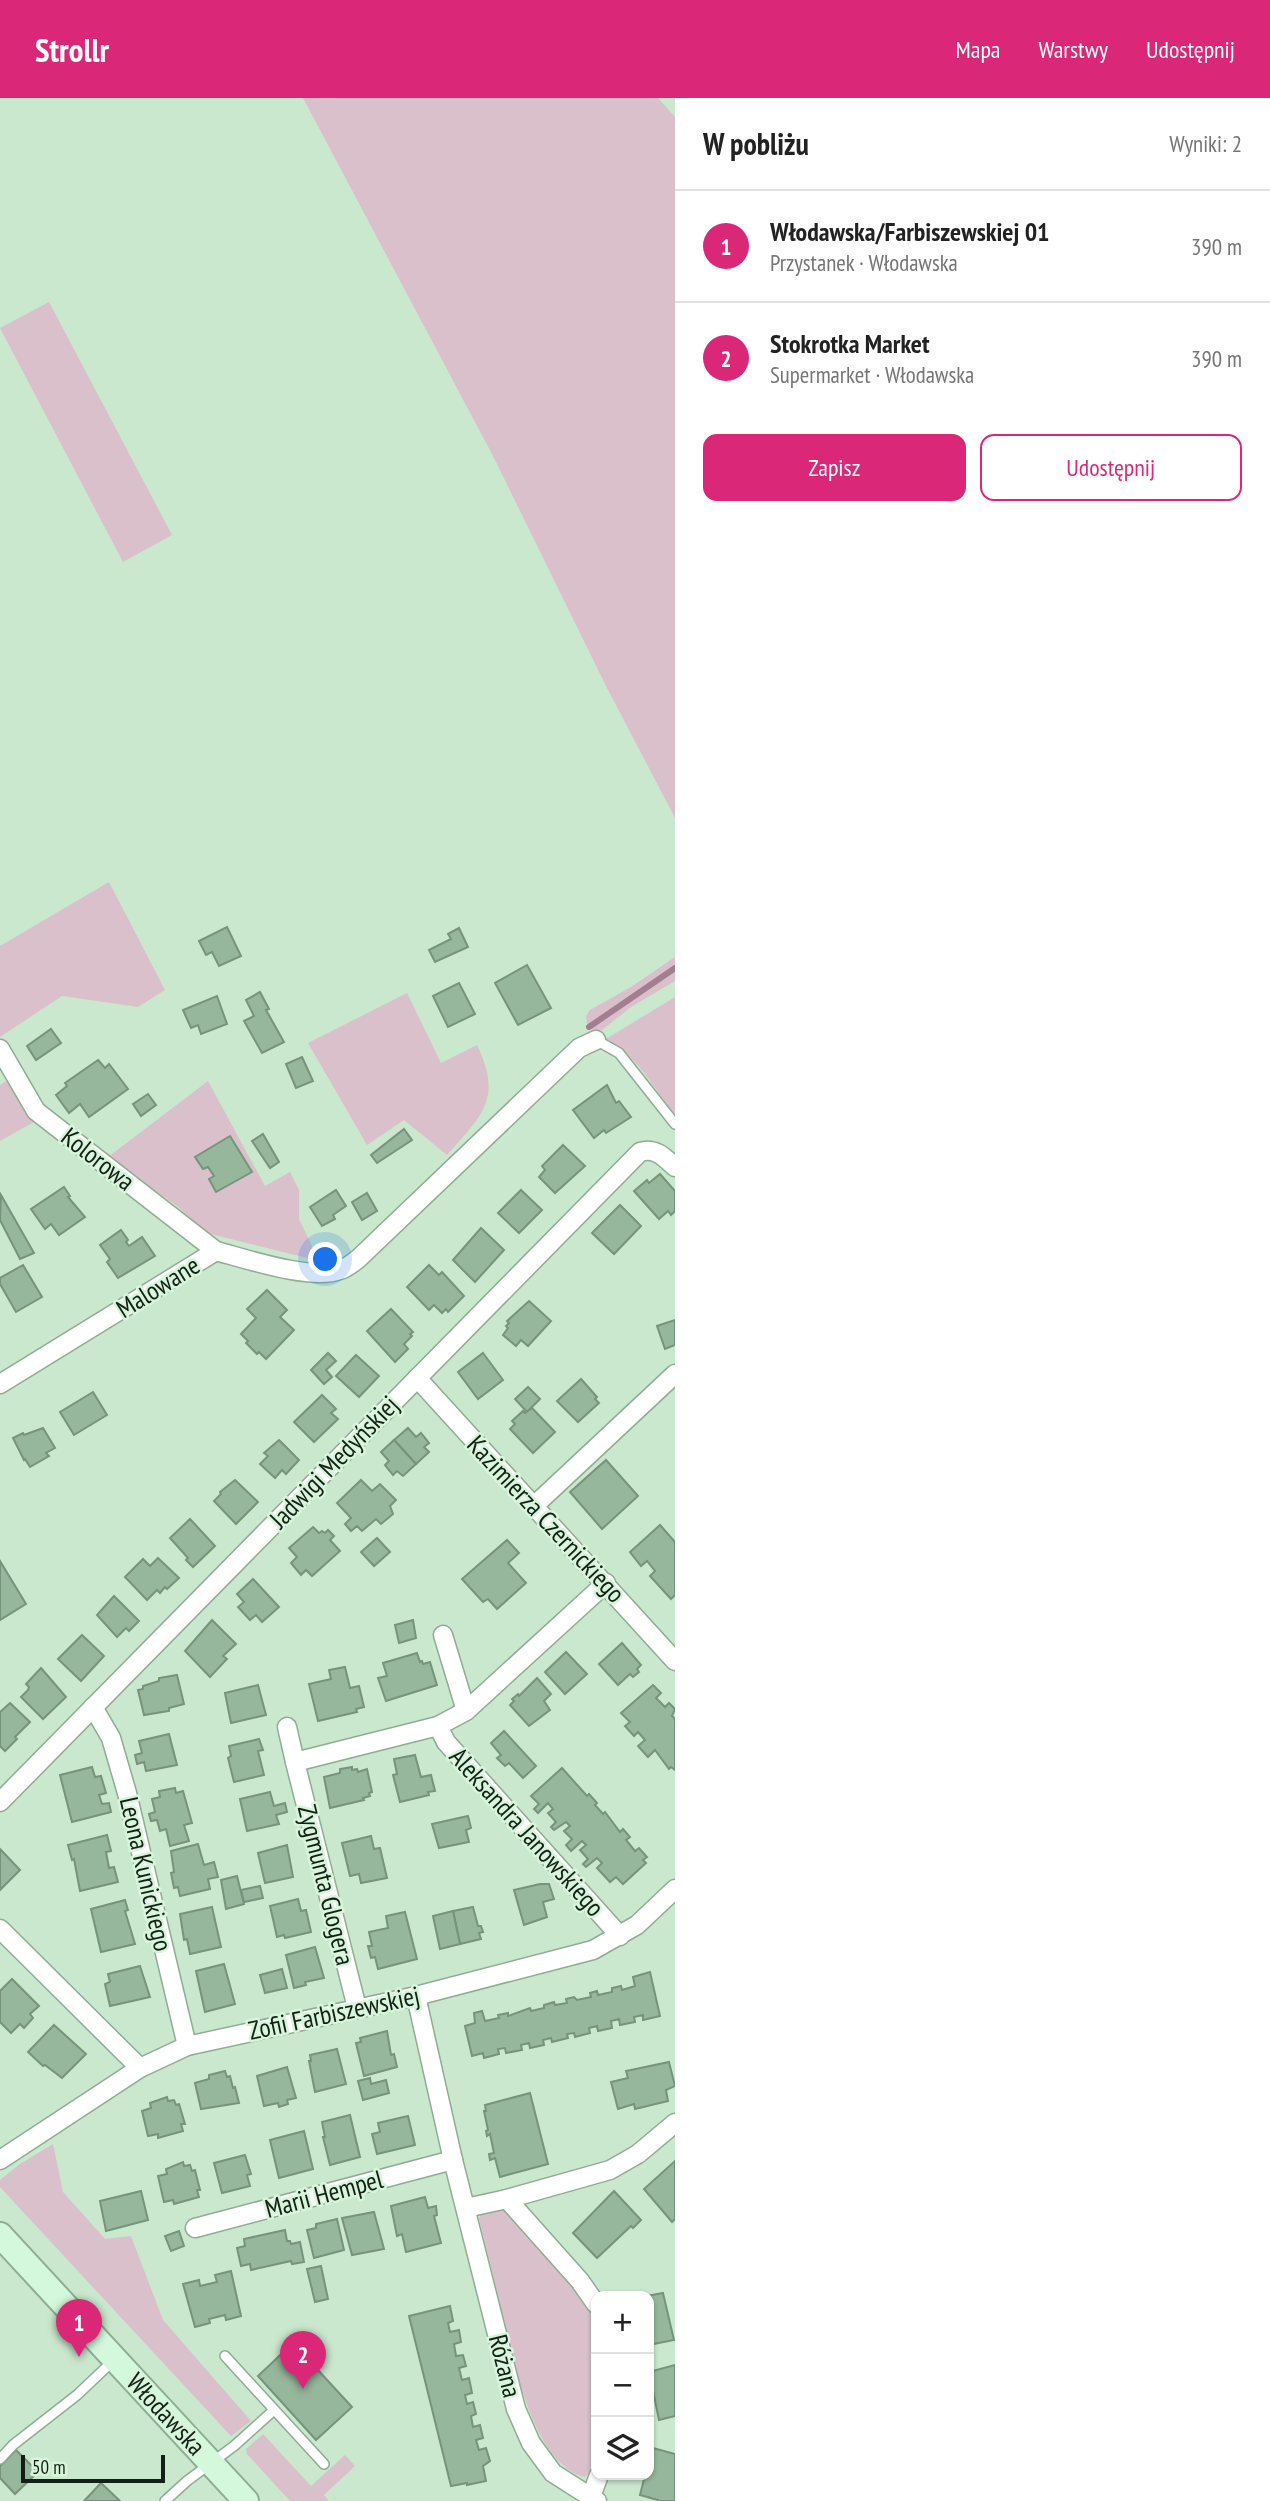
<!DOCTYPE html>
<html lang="pl">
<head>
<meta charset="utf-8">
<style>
	:root { --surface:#fff; --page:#f6f6f6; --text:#222; --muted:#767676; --line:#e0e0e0; --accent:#db2777 }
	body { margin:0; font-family:"PT Sans Narrow",sans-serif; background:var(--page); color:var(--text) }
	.controls { position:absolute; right:21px; bottom:21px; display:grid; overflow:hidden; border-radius:14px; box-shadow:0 2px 5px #0004 }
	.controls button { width:63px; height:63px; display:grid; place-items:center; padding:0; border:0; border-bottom:2px solid var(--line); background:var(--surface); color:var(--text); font:35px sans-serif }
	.scale { position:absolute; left:21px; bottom:18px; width:144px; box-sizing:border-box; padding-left:7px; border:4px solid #141f16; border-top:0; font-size:19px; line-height:24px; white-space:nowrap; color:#141f16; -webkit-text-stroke:5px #d7f5db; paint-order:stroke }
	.you { position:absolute; left:326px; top:1162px; width:24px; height:24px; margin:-18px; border:5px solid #fff; border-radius:50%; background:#1a73e8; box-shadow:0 0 0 10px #1a73e833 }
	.badge { display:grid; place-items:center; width:46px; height:46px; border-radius:50%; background:var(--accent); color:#fff; font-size:23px; font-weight:700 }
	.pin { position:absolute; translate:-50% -58px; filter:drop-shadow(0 2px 4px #0008) }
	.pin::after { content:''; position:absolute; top:37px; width:24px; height:21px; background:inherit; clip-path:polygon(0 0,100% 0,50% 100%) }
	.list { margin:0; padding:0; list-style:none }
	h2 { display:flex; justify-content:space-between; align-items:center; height:91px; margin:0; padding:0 28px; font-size:30px }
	h2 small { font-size:23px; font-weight:400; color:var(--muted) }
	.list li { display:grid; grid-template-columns:46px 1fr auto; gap:21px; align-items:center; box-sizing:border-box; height:112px; padding:0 28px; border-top:2px solid var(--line) }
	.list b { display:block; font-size:26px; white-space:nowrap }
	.list p { margin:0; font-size:23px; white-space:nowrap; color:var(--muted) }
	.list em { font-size:23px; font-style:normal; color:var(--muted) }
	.actions { display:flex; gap:14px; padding:21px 28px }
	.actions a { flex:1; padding:16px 0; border:2px solid var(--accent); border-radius:14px; text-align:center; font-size:24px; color:var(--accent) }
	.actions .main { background:var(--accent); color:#fff }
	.icon { flex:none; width:38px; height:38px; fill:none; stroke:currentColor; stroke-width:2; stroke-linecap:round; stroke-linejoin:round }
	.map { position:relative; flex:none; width:675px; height:2403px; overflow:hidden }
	header { display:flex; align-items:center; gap:42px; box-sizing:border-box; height:98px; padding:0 35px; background:var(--accent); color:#fff }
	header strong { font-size:33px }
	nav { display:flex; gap:38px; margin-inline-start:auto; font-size:24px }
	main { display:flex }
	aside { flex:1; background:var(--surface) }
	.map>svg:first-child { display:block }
</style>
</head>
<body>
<header>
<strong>Strollr</strong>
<nav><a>Mapa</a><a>Warstwy</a><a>Udostępnij</a></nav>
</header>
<main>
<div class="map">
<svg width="675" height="2403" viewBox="0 0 675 2403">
	<rect width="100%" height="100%" fill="#cae8ce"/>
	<!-- green -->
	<g fill="#d9c0cb">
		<path d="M303 0H658L675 19V720L607 590 493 358Z"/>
		<path d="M49 204 172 437 123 464 0 230Z"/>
		<path d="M109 784 165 892 138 909 62 898 0 939V848Z"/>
		<path d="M675 859V883L631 909 602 932H592L587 927 586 918 590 912 631 889Z"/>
		<path d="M407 895 441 965 477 947C503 1001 482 1017 447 1057L404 1022 367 1047 308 945Z"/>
		<path d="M675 899V1016C652 989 638 958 606 941Z"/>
		<path d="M11 980 34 1024 0 1043V987Z"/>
		<path d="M208 983 265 1088 290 1074 299 1092V1121L312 1148 311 1158 307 1160 211 1136 202 1131 177 1108 108 1059Z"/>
		<path d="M53 2046 63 2094 105 2141 131 2138 163 2222 251 2323 231 2338 0 2089V2082L20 2066Z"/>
		<path d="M502 2110 508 2112 584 2199 596 2223V2370L585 2379C533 2367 513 2260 502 2216 495 2184 487 2152 479 2121L481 2116Z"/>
		<path d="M263 2336 311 2388 345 2357 355 2368 324 2397 329 2403H290L247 2356 246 2351Z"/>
	</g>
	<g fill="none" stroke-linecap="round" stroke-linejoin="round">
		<!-- stream -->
		<path stroke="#a37e90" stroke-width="6" d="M589 929 675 870"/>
	</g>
	<!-- building -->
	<g fill="#96b79b" stroke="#77937b" stroke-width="2">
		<path d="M227 829 241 858 219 868 212 854 206 857 199 843Z"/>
		<path d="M459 830 468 849 435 864 429 852 451 841 448 836Z"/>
		<path d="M527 867 551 910 518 927 495 885Z"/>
		<path d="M459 885 475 916 448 929 433 898Z"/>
		<path d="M260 894 269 911 266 912 284 944 262 955 244 923 254 918 246 902Z"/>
		<path d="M217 898 227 926 201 936 198 927 191 930 183 912Z"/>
		<path d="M51 931 61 945 36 962 27 948Z"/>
		<path d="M302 959 313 983 296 990 286 966Z"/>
		<path d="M98 962 105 970 109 966 128 991 89 1019 80 1006 69 1015 56 997 67 988 65 985Z"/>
		<path d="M607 987 616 1005 619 1003 631 1019 606 1035 604 1032 594 1040 573 1012Z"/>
		<path d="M148 996 156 1007 141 1018 133 1006Z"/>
		<path d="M404 1031 412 1042 377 1065 371 1057Z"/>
		<path d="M263 1036 279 1064 270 1070 252 1043Z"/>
		<path d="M230 1038 252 1074 216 1094 209 1081 214 1078 208 1069 203 1071 195 1059Z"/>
		<path d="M563 1047 585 1068 555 1095 539 1079 545 1072 542 1068Z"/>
		<path d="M660 1076 675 1093V1113L671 1117 668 1113 659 1121 634 1093 647 1082 649 1085Z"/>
		<path d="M64 1089 70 1098 68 1099 85 1119 59 1137 51 1126 45 1131 31 1111Z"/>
		<path d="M336 1092 346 1108 333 1117 335 1121 322 1128 310 1109Z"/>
		<path d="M521 1092 542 1112 519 1135 498 1115Z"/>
		<path d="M367 1095 377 1113 362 1122 352 1104Z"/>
		<path d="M1 1097 34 1155 20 1161 0 1122Z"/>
		<path d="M620 1107 641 1128 614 1156 592 1135Z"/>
		<path d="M481 1130 504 1152 475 1184 453 1162Z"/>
		<path d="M121 1132 128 1142 126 1144 129 1148 142 1139 155 1158 118 1180 107 1164 110 1161 100 1147Z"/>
		<path d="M23 1167 42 1199 16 1214 0 1186V1180Z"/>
		<path d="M429 1167 439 1177 442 1174 464 1198 448 1214 446 1211 442 1215 434 1207 429 1212 407 1189Z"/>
		<path d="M267 1192 287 1212 280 1219 294 1232 266 1261 259 1254 257 1256 246 1245 248 1243 241 1236 256 1220 247 1211Z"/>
		<path d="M529 1203 551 1223 528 1248 521 1242 516 1248 503 1237 508 1230 506 1228 509 1225 507 1223Z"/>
		<path d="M391 1211 413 1234 410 1236 412 1238 404 1246 408 1251 395 1264 367 1233Z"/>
		<path d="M675 1222V1247L665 1251 657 1228Z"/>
		<path d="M328 1255 336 1263 326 1272 332 1279 324 1286 311 1272Z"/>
		<path d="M483 1255 503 1282 478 1301 458 1274Z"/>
		<path d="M356 1257 379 1278 359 1299 336 1278Z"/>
		<path d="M581 1281 597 1299 595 1301 599 1305 578 1324 557 1303Z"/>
		<path d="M528 1289 540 1301 527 1314 515 1301Z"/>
		<path d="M93 1294 107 1317 74 1337 60 1314Z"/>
		<path d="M322 1297 336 1311 331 1315 338 1321 314 1344 294 1324Z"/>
		<path d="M532 1310 555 1334 533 1355 510 1331 515 1326 512 1323 523 1313 525 1315Z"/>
		<path d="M43 1330 55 1350 46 1355 49 1358 30 1369 25 1361 24 1362 13 1340 23 1335 24 1337Z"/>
		<path d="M408 1330 416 1339 421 1335 429 1345 424 1349 429 1354 416 1366 394 1342Z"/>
		<path d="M279 1342 299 1362 286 1376 282 1372 275 1380 260 1366 268 1358 264 1355Z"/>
		<path d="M394 1342 416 1366 403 1378 397 1373 393 1377 385 1367 389 1363 381 1354Z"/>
		<path d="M606 1362 638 1398 602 1431 570 1394Z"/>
		<path d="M235 1382 258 1404 236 1426 214 1403 221 1396 220 1394Z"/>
		<path d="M361 1382 372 1393 380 1386 396 1402 390 1408 393 1416 381 1426 376 1421 362 1433 357 1428 351 1433 345 1426 351 1420 337 1405Z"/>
		<path d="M190 1421 215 1448 193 1469 186 1462 188 1460 170 1440Z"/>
		<path d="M660 1427 675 1444V1497L671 1501 650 1478 655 1473 647 1463 641 1468 630 1454Z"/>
		<path d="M313 1429 319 1435 322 1433 325 1435 328 1432 334 1438 330 1442 340 1453 312 1478 306 1472 301 1477 291 1465 297 1459 289 1450Z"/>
		<path d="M377 1440 390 1454 374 1468 361 1454Z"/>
		<path d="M507 1442 519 1455 508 1465 526 1485 497 1511 488 1501 483 1504 462 1481Z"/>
		<path d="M158 1460 179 1480 167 1491 165 1489 160 1495 157 1492 147 1502 125 1479 143 1461 150 1468Z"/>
		<path d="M0 1463 26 1506 0 1522Z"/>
		<path d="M253 1481 279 1509 262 1524 256 1517 250 1522 238 1509 244 1504 237 1496Z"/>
		<path d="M114 1498 139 1523 129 1533 126 1530 117 1539 97 1517Z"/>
		<path d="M212 1522 236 1546 223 1558 227 1561 210 1579 185 1553Z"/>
		<path d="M413 1522 416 1540 399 1545 395 1527Z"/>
		<path d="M82 1537 104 1558 81 1583 58 1561Z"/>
		<path d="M622 1545 641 1567 637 1571 639 1574 633 1579 630 1576 618 1587 599 1566Z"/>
		<path d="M566 1554 587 1576 565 1596 545 1574Z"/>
		<path d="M417 1555 420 1564 422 1563 423 1566 430 1564 437 1587 386 1603 378 1580 387 1578 383 1565Z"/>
		<path d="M345 1569 350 1590 359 1588 364 1609 356 1611 357 1614 318 1623 309 1586 331 1581 329 1572Z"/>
		<path d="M41 1570 66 1599 43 1621 21 1599 28 1592 29 1589 26 1586Z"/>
		<path d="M177 1577 184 1606 169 1610V1613L144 1617 138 1592 143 1591V1588L159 1583V1580Z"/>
		<path d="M537 1580 551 1596 544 1603 550 1612 529 1628 510 1607 514 1603 512 1601 518 1596 519 1598Z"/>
		<path d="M258 1587 266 1617 231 1625 225 1595Z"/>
		<path d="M653 1587 661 1595 656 1600 665 1609 669 1605 675 1611 672 1618 675 1621V1672L671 1669 669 1671 655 1652 648 1659 638 1648 645 1642 638 1634 634 1638 625 1628 630 1624 621 1615Z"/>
		<path d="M10 1605 30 1624 15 1639 17 1641 5 1653 0 1648V1614Z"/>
		<path d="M504 1633 536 1668 523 1680 509 1665 505 1668 497 1660 501 1657 491 1645Z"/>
		<path d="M169 1636 177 1667 146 1673 144 1664 137 1666 135 1657 142 1655 139 1643Z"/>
		<path d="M259 1641 263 1652 258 1653 264 1677 234 1684 228 1660 231 1658 229 1648Z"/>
		<path d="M415 1657 421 1679 431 1677 435 1693 428 1694 429 1697 400 1704 393 1677 397 1676 394 1661Z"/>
		<path d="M92 1669 95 1679 101 1678 106 1695 99 1697 102 1706 109 1705 111 1714 72 1724 60 1677Z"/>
		<path d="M352 1669V1672L357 1671 358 1674 367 1671 372 1694 369 1695 370 1698 363 1700 364 1702 330 1710 324 1679 340 1675V1671Z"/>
		<path d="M562 1670 587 1698 589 1696 597 1705 595 1707 603 1716 605 1714 620 1734 623 1731 630 1739 626 1742 635 1753 639 1750 647 1759 643 1762 646 1765 623 1786 616 1779 610 1784 597 1770 602 1765 597 1760 586 1769 583 1766 588 1761 580 1752 586 1747 582 1743 571 1753 566 1747 572 1741 564 1733 570 1728 566 1724 554 1732 551 1729 556 1724 548 1715 553 1711 548 1705 538 1715 534 1711 539 1706 531 1698Z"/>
		<path d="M175 1690 176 1695 183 1693 192 1725 184 1727 189 1743 170 1748 166 1731 160 1733 157 1722 151 1723 149 1716 155 1714 152 1701 160 1699 159 1693Z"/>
		<path d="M270 1694 274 1708 285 1705 287 1714 276 1717 279 1726 247 1733 240 1701Z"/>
		<path d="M468 1718 471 1730 466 1732 469 1744 439 1750 432 1726Z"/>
		<path d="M107 1737 111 1753 106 1754 109 1770 114 1769 118 1784 80 1793 74 1761 72 1762 68 1747Z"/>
		<path d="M371 1738 374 1751 380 1750 387 1780 361 1785 359 1776 350 1778 342 1745Z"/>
		<path d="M198 1746 204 1767 214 1764 218 1779 208 1781 210 1791 180 1798 178 1789 174 1790 171 1775 174 1774 171 1753Z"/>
		<path d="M287 1747 293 1779 265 1785 258 1755Z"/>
		<path d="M0 1751 20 1772 0 1792Z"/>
		<path d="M237 1778 244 1806 226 1811 221 1782Z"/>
		<path d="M540 1786H549L554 1801 543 1804 547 1819 524 1827 514 1792Z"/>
		<path d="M260 1788 263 1800 244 1804 241 1792Z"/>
		<path d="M298 1801 301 1813 306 1812 311 1834 285 1840 284 1837 277 1839 270 1808Z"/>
		<path d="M125 1802 128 1812 125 1813 135 1846 101 1854 91 1811Z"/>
		<path d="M212 1809 221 1849 190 1856 187 1841 184 1842 180 1816Z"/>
		<path d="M473 1809 478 1828H481L483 1834 479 1835 481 1841 460 1846 453 1813Z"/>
		<path d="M453 1813 460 1846 440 1851 433 1818Z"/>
		<path d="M405 1814 417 1861 378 1871 375 1859 371 1860 368 1848H372L369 1834 388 1830 386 1818Z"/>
		<path d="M315 1849 324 1880 305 1884 306 1887 294 1890 286 1857Z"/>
		<path d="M224 1866 235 1906 205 1914 196 1873Z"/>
		<path d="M140 1868 150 1899 110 1908 105 1886 110 1884 108 1876Z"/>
		<path d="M282 1871 287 1890 265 1895 260 1877Z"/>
		<path d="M650 1874 660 1918 643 1922V1917L634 1919 635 1924 620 1927 619 1921 611 1923 612 1930 598 1933 597 1928 589 1930 590 1935 575 1939 574 1935 567 1936 568 1940 552 1944 551 1940 543 1942 544 1947 530 1950 529 1945 521 1947 522 1952 506 1955 505 1950 498 1951 499 1956 484 1960 483 1955 472 1958 465 1928 475 1925 474 1915 482 1913 485 1923 499 1920 498 1917 508 1915V1918L530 1910 531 1913 544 1910V1907L554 1904 555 1907 567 1905 566 1901 574 1899 577 1902 591 1899 590 1895 597 1893 598 1897 612 1894V1890L621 1888 622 1892 635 1888 633 1879Z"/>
		<path d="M12 1881 39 1908 30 1916 33 1920 24 1930 20 1926 11 1935 0 1924V1893Z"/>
		<path d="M54 1927 86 1956 62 1980 45 1967 43 1968 28 1954Z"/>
		<path d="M387 1933 391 1957 394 1956 397 1969 364 1978 356 1945 361 1944 360 1940Z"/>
		<path d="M337 1951 346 1986 315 1994 309 1963H311L310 1957Z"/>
		<path d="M669 1964 675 1988 666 1992 668 2003 635 2011 634 2006 618 2011 611 1984 628 1980 626 1973Z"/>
		<path d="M287 1969 296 2000 287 2002 288 2006 279 2009 278 2005 264 2008 257 1978Z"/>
		<path d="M225 1973 227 1979 230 1978 233 1990 235 1989 239 2005 201 2011 195 1985 209 1981V1977Z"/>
		<path d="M370 1980 371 1986 386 1982 389 1995 363 2002 358 1983Z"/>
		<path d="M530 1995 548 2066 500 2079 495 2060 490 2062 489 2056 494 2055 490 2036 487 2038 486 2033 488 2032 484 2013H486L485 2007Z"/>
		<path d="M167 1999 168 2003 174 2002 176 2007 179 2006 185 2026H181L183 2033 158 2040V2036L148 2038 142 2013 151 2010 150 2005Z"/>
		<path d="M350 2017 360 2059 330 2067 323 2039H325L322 2024Z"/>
		<path d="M408 2018 415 2047 377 2056 372 2036 380 2034 378 2025Z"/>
		<path d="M304 2033 313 2071 279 2080 270 2042Z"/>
		<path d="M245 2057 251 2076 247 2077 250 2088 222 2095 214 2065Z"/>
		<path d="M675 2063V2121L672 2124 644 2091Z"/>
		<path d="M183 2064 184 2068 190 2067 192 2073 195 2072 200 2092H197L199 2099 174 2106 173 2102 164 2104 158 2078 167 2076 166 2071Z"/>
		<path d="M141 2093 148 2122 106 2133 100 2103Z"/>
		<path d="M614 2093 641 2122 633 2130 631 2128 597 2160 573 2135Z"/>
		<path d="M425 2099 428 2110 436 2108 437 2117 434 2118 441 2145 406 2154 402 2136 397 2138 391 2108Z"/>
		<path d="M374 2114 384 2151 352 2157 342 2120Z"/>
		<path d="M337 2121 344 2152 314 2160 307 2132 316 2130V2126Z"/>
		<path d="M285 2132 287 2143H290L291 2146 300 2144 304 2164 292 2166 291 2163 251 2172 250 2166 241 2168 237 2150 245 2148 244 2141Z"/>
		<path d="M179 2133 184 2148 171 2153 165 2138Z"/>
		<path d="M321 2168 328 2201 315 2204 307 2171Z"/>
		<path d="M231 2173 241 2218 226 2222 225 2217 209 2221 210 2225 195 2229 183 2186 199 2182 200 2188 217 2184 215 2177Z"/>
		<path d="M663 2195 674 2242 649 2247V2198H647Z"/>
		<path d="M450 2208 453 2223 448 2225 450 2234 459 2232 461 2244 454 2246 456 2258 463 2257 466 2268 459 2270 462 2282 469 2280 472 2295 465 2297 467 2306 473 2304 476 2316 471 2318 473 2329 480 2327 483 2340 476 2342 479 2352 486 2350 490 2363 483 2368 486 2383 467 2387V2385L451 2388 409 2218Z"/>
		<path d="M293 2245 352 2309 316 2342 258 2278Z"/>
		<path d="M675 2267V2318L659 2322 649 2274Z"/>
		<path d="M653 2350 675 2356V2403H661L640 2397 645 2377H649V2364Z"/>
		<path d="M16 2352 38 2374 15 2396 0 2380V2368Z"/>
		<path d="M101 2385 120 2403H84Z"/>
	</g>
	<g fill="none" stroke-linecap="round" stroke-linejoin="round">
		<!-- lane casing -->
		<g stroke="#90ac94" stroke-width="12">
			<g id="lane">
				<path d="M596 942 619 955 675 1026"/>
				<path d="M225 2258 324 2366"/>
				<path d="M0 2361 13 2347 77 2297 114 2262"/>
				<path d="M165 2403 187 2383 234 2348 274 2312"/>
			</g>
		</g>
		<!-- street casing -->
		<g stroke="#90ac94" stroke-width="21">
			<g id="street">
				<path d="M0 951 36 1013 216 1153"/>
				<path d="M417 1280 675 1563"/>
				<path d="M0 1286 216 1153C247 1161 311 1183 340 1172 347 1170 353 1165 359 1160L579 950 596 942"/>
				<path d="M535 1407 675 1276"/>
				<path d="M443 1537 466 1613"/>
				<path d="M93 1609 111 1640 127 1695 187 1948"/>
				<path d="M438 1628 446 1644 620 1838"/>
				<path d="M287 1629 295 1664"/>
				<path d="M0 1704 640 1054C655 1049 664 1059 675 1069"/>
				<path d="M0 1831 140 1970"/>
				<path d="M416 1898 453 2062 516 2311 531 2345 553 2375 597 2403"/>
				<path d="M357 1910 295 1664 438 1628 466 1613 606 1485"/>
				<path d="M0 2062 140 1970 187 1948 416 1898 593 1852 637 1827 675 1791"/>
				<path d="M507 2101 580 2183 596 2206"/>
				<path d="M466 2110 507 2101 610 2072 638 2056 675 2025"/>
				<path d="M195 2130 453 2062"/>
				<path d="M591 2399 599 2377"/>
			</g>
		</g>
		<!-- secondary casing -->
		<g stroke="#90ac94" stroke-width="28">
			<path id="secondary" d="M0 2137 246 2403"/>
		</g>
		<!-- lane -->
		<use href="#lane" stroke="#fff" stroke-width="9"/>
		<!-- street -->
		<use href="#street" stroke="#fff" stroke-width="18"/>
		<!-- secondary -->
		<use href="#secondary" stroke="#d4f8dc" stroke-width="24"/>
	</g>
	<g text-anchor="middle" stroke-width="5" stroke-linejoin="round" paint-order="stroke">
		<!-- street labels -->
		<g font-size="26" fill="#141f16" stroke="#d7f5db">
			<text transform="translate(98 1061) rotate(38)" y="9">Kolorowa</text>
			<text transform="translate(158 1189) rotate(-32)" y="9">Malowane</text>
			<text transform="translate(334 1364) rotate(-46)" y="9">Jadwigi Medyńskiej</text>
			<text transform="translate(546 1421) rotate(47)" y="9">Kazimierza Czernickiego</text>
			<text transform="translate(527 1734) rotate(48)" y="9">Aleksandra Janowskiego</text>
			<text transform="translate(146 1776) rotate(77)" y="9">Leona Kunickiego</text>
			<text transform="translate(326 1787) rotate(76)" y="9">Zygmunta Glogera</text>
			<text transform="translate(334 1915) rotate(-12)" y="9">Zofii Farbiszewskiej</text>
			<text transform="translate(324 2096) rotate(-15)" y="9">Marii Hempel</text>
			<text transform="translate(505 2268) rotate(76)" y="9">Różana</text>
			<text transform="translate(166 2316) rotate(47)" y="9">Włodawska</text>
		</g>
	</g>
</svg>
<div class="controls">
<button>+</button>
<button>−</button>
<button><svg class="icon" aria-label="layers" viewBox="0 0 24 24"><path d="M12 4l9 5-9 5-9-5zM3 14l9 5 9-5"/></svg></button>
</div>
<div class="scale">50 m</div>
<div class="you"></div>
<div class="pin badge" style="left:79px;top:2259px">1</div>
<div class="pin badge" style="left:303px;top:2291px">2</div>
</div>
<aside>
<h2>W pobliżu<small>Wyniki: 2</small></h2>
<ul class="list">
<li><span class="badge">1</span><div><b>Włodawska/Farbiszewskiej 01</b><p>Przystanek · Włodawska</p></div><em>390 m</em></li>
<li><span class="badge">2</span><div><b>Stokrotka Market</b><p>Supermarket · Włodawska</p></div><em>390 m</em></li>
</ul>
<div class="actions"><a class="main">Zapisz</a><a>Udostępnij</a></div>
</aside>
</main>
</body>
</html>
